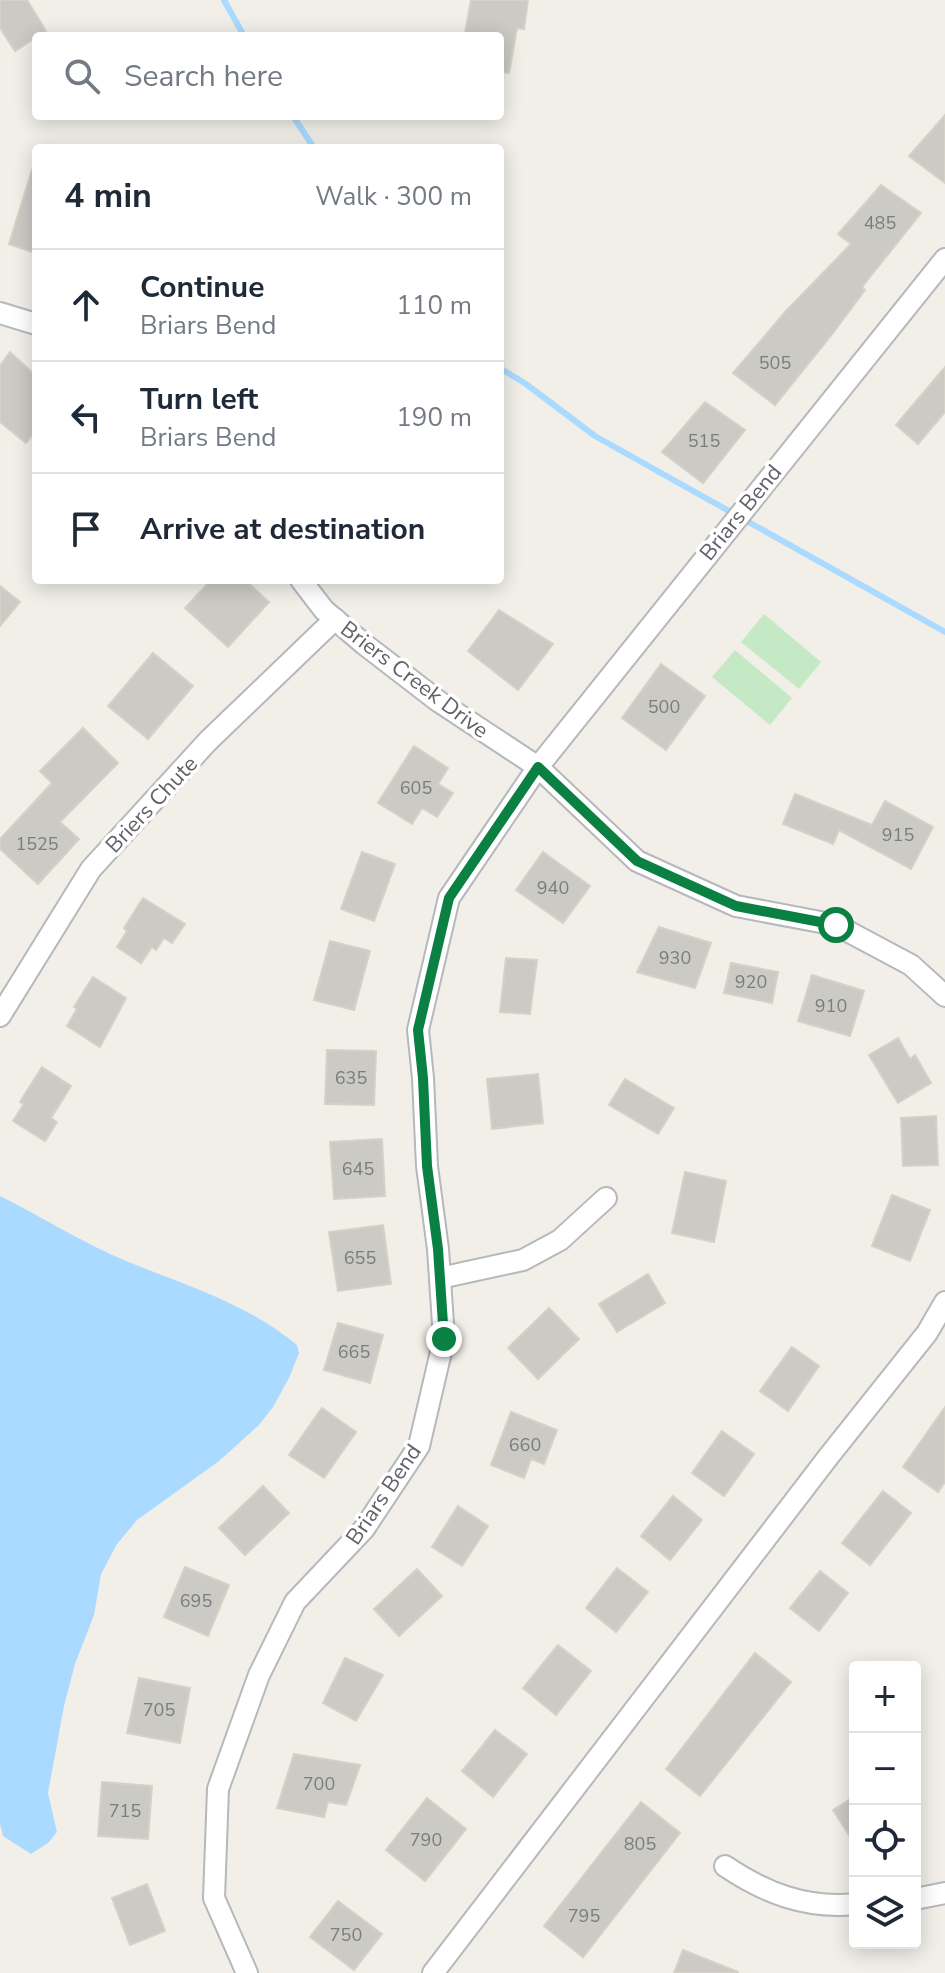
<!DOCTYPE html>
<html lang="en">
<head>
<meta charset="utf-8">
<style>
	:root { --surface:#fff; --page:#f6f6f7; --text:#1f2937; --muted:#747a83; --line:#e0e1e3 }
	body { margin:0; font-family:"Nunito Sans",sans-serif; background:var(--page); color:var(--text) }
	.controls { position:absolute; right:24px; bottom:24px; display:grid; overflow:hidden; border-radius:8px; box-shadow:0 4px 20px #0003 }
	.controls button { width:72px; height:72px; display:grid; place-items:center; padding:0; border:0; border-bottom:2px solid var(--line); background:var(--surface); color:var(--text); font:40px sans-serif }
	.stop { position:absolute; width:24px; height:24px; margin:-18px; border:6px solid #0b8043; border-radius:50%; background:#fff }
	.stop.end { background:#0b8043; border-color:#fff; box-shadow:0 2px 8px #0008 }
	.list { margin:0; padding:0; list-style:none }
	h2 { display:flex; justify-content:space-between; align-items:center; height:104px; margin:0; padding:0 32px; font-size:34px }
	h2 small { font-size:26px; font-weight:400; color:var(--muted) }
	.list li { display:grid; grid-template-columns:52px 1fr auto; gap:24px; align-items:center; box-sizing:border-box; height:112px; padding:0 32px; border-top:2px solid var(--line) }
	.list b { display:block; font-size:30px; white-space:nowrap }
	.list p { margin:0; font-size:26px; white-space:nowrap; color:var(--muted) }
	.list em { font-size:26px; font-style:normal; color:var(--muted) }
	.icon { flex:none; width:44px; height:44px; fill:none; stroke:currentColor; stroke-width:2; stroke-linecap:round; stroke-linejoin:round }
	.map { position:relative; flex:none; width:945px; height:1973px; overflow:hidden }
	.search { position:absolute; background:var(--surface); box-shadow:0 4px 20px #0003; left:32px; top:32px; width:472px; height:88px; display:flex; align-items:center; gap:20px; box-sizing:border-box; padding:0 28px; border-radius:8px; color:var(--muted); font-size:30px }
	.panel { position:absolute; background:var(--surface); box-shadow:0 4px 20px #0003; left:32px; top:144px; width:472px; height:440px; border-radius:8px }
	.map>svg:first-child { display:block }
</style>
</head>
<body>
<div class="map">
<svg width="945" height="1973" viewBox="0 0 945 1973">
	<rect width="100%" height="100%" fill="#f1efe8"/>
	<!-- green -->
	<g fill="#c5e8c5">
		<path d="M764 614 821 662 799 689 741 642Z"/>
		<path d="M735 650 792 698 770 725 712 677Z"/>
	</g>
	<!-- water -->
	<path fill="#aadaff" d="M0 1196C42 1217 83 1243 126 1261 185 1285 248 1304 297 1345L299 1353 289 1378 273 1407 259 1425 219 1461 137 1520 117 1544 101 1574 94 1615 75 1664 64 1706 48 1793 57 1832 48 1843 31 1854 3 1836 0 1824Z"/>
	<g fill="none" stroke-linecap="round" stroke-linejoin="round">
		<!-- stream -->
		<g stroke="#aadaff" stroke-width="6">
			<path d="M224 0 244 36"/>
			<path d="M293 116 314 148"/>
			<path d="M500 368 526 384 595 436 945 632"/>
		</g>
	</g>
	<!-- building -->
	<g fill="#cccac5" stroke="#d6d1c6" stroke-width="2">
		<path d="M0 0H27L46 31 15 51 0 28Z"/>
		<path d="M471 0H528L524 29 517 28 509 73 500 72V36L465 33Z"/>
		<path d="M945 115V183L909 156Z"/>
		<path d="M32 170 36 171V253L9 244Z"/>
		<path d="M881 185 921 213 862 287 865 290 830 337 775 405 733 373 786 311 851 244 838 234Z"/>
		<path d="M10 352 36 376V430L26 443 0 422V366Z"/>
		<path d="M945 367V412L918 444 896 425Z"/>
		<path d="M705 402 745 430 703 483 662 452Z"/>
		<path d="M211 580H245L269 602 228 647 185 608Z"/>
		<path d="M0 586 20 602 0 626Z"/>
		<path d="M499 610 553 644 518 690 468 651Z"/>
		<path d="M153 653 193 686 148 739 108 706Z"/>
		<path d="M661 664 705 696 666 750 622 718Z"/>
		<path d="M83 728 118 763 60 822 79 839 38 884 0 849V839L52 783 40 771Z"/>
		<path d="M414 746 448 768 438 784 453 793 437 817 422 808 412 824 378 803Z"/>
		<path d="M795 794 872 825 885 801 933 827 911 869 839 830 833 844 783 824Z"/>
		<path d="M362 852 395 864 374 921 341 909Z"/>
		<path d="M543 852 590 886 563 923 516 890Z"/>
		<path d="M143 898 185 924 172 943 164 938 156 950 152 947 141 963 117 947 127 931 124 928Z"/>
		<path d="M659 927 711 943 695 988 637 972Z"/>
		<path d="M330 941 370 951 354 1010 314 1000Z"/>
		<path d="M506 958 537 960 530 1014 500 1012Z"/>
		<path d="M731 963 778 972 772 1003 724 993Z"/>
		<path d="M812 975 864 991 850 1036 798 1021Z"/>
		<path d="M93 977 126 998 100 1047 67 1026 77 1009 74 1007Z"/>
		<path d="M898 1038 910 1059 915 1055 931 1083 898 1103 869 1055Z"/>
		<path d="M327 1050 376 1051 374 1105 325 1104Z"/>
		<path d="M42 1067 71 1086 51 1118 57 1122 45 1141 13 1121 24 1104 20 1102Z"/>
		<path d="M538 1074 543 1123 492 1129 487 1079Z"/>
		<path d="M625 1079 674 1108 658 1134 609 1105Z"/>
		<path d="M936 1116 938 1165 903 1166 901 1118Z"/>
		<path d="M382 1139 385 1196 334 1199 330 1142Z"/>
		<path d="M685 1172 726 1181 714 1242 672 1233Z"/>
		<path d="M892 1195 930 1210 910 1261 872 1246Z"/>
		<path d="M383 1225 391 1284 338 1291 329 1232Z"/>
		<path d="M648 1274 665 1303 617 1332 599 1304Z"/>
		<path d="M549 1308 579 1339 538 1379 508 1348Z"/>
		<path d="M338 1323 383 1335 370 1383 324 1370Z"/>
		<path d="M792 1347 819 1366 788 1411 760 1391Z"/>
		<path d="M945 1407V1482L938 1492 903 1467Z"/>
		<path d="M322 1408 356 1432 324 1478 289 1455Z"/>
		<path d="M511 1412 557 1430 544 1464 531 1459 524 1478 491 1465Z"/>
		<path d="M722 1431 754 1454 724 1496 692 1473Z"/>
		<path d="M263 1486 289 1513 245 1555 219 1528Z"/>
		<path d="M883 1491 911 1513 870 1565 842 1543Z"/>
		<path d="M673 1496 702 1520 670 1560 641 1536Z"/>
		<path d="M458 1506 488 1526 462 1566 432 1547Z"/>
		<path d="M185 1567 229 1585 208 1636 164 1617Z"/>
		<path d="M617 1568 648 1592 616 1632 586 1608Z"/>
		<path d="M417 1569 442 1596 399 1636 374 1609Z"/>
		<path d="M820 1571 848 1593 819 1631 790 1608Z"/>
		<path d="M558 1645 591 1671 556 1715 523 1688Z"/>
		<path d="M755 1653 791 1682 700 1796 666 1769Z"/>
		<path d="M345 1658 383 1675 356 1721 323 1703Z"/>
		<path d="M139 1678 190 1688 180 1743 127 1733Z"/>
		<path d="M495 1730 527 1754 493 1797 462 1771Z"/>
		<path d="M294 1754 360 1765 346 1805 328 1802 324 1817 277 1808Z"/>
		<path d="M102 1782 152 1786 148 1839 98 1836Z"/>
		<path d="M855 1796V1844L833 1810Z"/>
		<path d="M427 1798 466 1829 425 1881 386 1850Z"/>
		<path d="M641 1802 680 1833 583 1957 544 1926Z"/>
		<path d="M147 1884 165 1931 130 1945 112 1898Z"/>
		<path d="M338 1901 382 1934 354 1970 310 1937Z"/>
		<path d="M683 1950 738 1972V1973H674Z"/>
	</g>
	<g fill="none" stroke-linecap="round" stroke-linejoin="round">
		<!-- minor casing -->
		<g stroke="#b5b8bc" stroke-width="24">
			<g id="minor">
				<path d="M0 313 36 324"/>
				<path d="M301 580 324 610 364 644 438 701 538 767 637 861 736 906 836 925 911 965 945 996"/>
				<path d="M0 1016 91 869 208 741 335 619"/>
				<path d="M440 1278 523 1260 560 1240 606 1198"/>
				<path d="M725 1866C765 1893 806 1909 855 1904"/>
				<path d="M915 1899 945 1893"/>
				<path d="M247 1973 214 1898 218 1789 259 1675 295 1602 364 1529 419 1446 444 1339 438 1249 427 1166 423 1078 418 1030 449 898 538 767 945 259"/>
				<path d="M433 1973 829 1456 927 1333 945 1302"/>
			</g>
		</g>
		<!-- minor -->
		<use href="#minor" stroke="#fff" stroke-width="20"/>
	</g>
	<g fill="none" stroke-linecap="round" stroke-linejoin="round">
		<!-- route -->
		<path stroke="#0b8043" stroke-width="10" d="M444 1339 438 1249 427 1166 423 1078 418 1030 449 898 538 767 637 861 736 906 836 925"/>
	</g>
	<g text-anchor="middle" stroke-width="7" stroke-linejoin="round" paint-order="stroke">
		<!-- number labels -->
		<g font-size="18" fill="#7a7d7f">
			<text x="880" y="229">485</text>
			<text x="775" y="369">505</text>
			<text x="704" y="447">515</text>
			<text x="664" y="713">500</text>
			<text x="416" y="794">605</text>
			<text x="898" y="841">915</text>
			<text x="37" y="850">1525</text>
			<text x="553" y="894">940</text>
			<text x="675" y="964">930</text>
			<text x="751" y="988">920</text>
			<text x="831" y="1012">910</text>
			<text x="351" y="1084">635</text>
			<text x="358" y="1175">645</text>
			<text x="360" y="1264">655</text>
			<text x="354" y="1358">665</text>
			<text x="525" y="1451">660</text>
			<text x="196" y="1607">695</text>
			<text x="159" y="1716">705</text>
			<text x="319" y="1790">700</text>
			<text x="125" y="1817">715</text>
			<text x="426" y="1846">790</text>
			<text x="640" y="1850">805</text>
			<text x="584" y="1922">795</text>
			<text x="346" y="1941">750</text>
		</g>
		<!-- street labels -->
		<g font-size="22" fill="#5f6368" stroke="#fff">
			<text transform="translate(740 512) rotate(-51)" y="8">Briars Bend</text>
			<text transform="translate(415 679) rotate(37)" y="8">Briers Creek Drive</text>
			<text transform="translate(151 804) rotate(-47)" y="8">Briers Chute</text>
			<text transform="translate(383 1494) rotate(-56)" y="8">Briars Bend</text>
		</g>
	</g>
</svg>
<div class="controls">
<button>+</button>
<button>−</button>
<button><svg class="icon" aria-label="locate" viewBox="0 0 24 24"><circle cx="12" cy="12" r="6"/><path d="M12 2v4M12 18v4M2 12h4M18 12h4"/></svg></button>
<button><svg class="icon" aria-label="layers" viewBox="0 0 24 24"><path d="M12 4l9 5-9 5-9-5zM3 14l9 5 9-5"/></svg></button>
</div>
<div class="stop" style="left:836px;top:925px"></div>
<div class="stop end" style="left:444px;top:1339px"></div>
<div class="search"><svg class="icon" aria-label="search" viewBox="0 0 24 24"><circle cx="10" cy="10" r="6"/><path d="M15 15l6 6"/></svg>Search here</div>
<section class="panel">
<h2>4 min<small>Walk · 300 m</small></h2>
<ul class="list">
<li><svg class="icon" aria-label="ahead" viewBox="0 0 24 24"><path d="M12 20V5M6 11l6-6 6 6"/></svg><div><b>Continue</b><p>Briars Bend</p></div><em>110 m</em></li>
<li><svg class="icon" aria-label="left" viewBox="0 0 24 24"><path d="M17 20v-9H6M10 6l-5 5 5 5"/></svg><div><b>Turn left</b><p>Briars Bend</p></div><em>190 m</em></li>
<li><svg class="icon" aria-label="arrive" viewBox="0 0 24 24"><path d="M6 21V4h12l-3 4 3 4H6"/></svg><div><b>Arrive at destination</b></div></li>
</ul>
</section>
</div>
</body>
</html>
